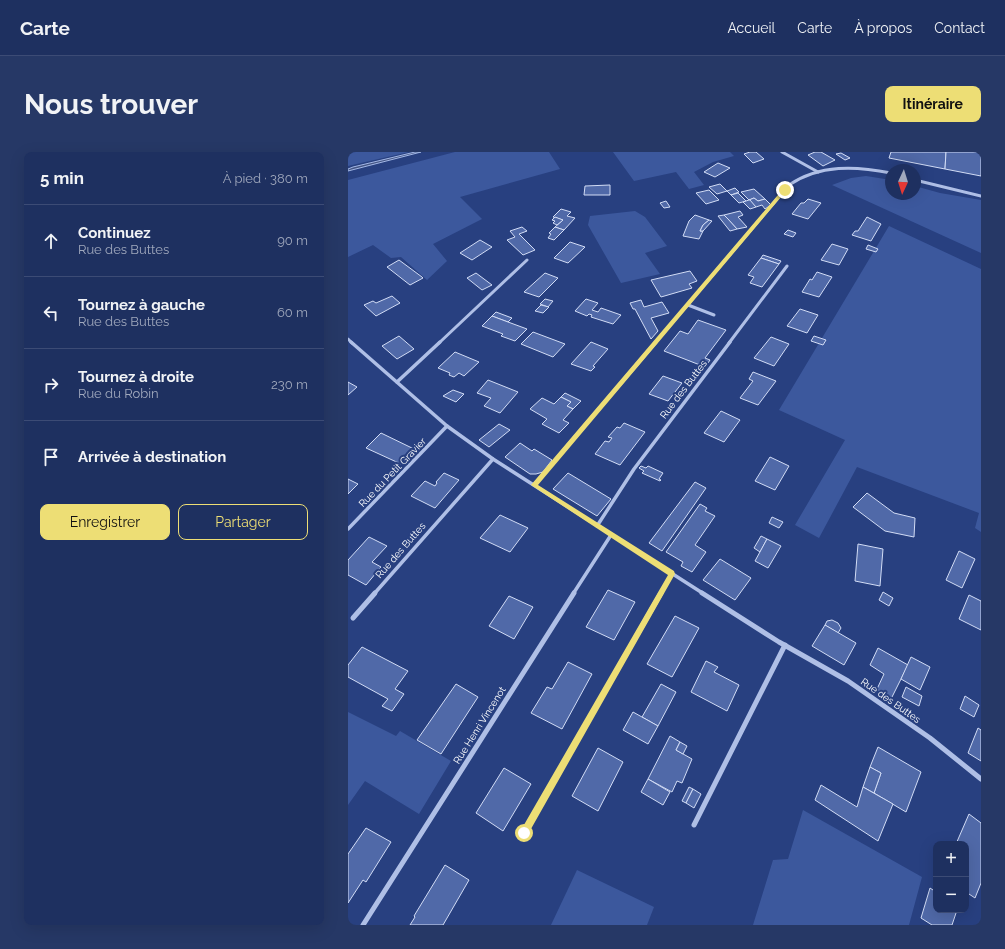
<!DOCTYPE html>
<html lang="fr">
<head>
<meta charset="utf-8">
<style>
	:root { --surface:#1e3060; --page:#263866; --text:#f1f3f6; --muted:#a1a9bd; --line:#3c4b75; --accent:#edde75 }
	body { margin:0; font-family:Raleway,sans-serif; background:var(--page); color:var(--text) }
	.controls { position:absolute; right:12px; bottom:12px; display:grid; overflow:hidden; border-radius:8px; box-shadow:0 4px 16px #0002 }
	.controls button { width:36px; height:36px; display:grid; place-items:center; padding:0; border:0; border-bottom:1px solid var(--line); background:var(--surface); color:var(--text); font:20px sans-serif }
	.compass { position:absolute; left:537px; top:12px; width:36px; height:36px; border-radius:50%; background:var(--surface); box-shadow:0 4px 16px #0002; rotate:184deg }
	.stop { position:absolute; width:12px; height:12px; margin:-9px; border:3px solid #edde75; border-radius:50%; background:#fff }
	.stop.end { background:#edde75; border-color:#fff; box-shadow:0 1px 4px #0008 }
	.list { margin:0; padding:0; list-style:none }
	h2 { display:flex; justify-content:space-between; align-items:center; height:52px; margin:0; padding:0 16px; font-size:17px }
	h2 small { font-size:13px; font-weight:400; color:var(--muted) }
	.list li { display:grid; grid-template-columns:26px 1fr auto; gap:12px; align-items:center; box-sizing:border-box; height:72px; padding:0 16px; border-top:1px solid var(--line) }
	.list b { display:block; font-size:15px; white-space:nowrap }
	.list p { margin:0; font-size:13px; white-space:nowrap; color:var(--muted) }
	.list em { font-size:13px; font-style:normal; color:var(--muted) }
	.actions { display:flex; gap:8px; padding:12px 16px }
	.actions a { flex:1; padding:9px 0; border:1px solid var(--accent); border-radius:8px; text-align:center; font-size:14px; color:var(--accent) }
	.actions .main { background:var(--accent); color:#111 }
	.icon { flex:none; width:22px; height:22px; fill:none; stroke:currentColor; stroke-width:2; stroke-linecap:round; stroke-linejoin:round }
	.map { position:relative; flex:none; width:633px; height:773px; overflow:hidden; border-radius:8px }
	header { display:flex; align-items:center; gap:24px; box-sizing:border-box; height:56px; padding:0 20px; background:var(--surface); border-bottom:1px solid var(--line) }
	header strong { font-size:19px }
	nav { display:flex; gap:22px; margin-inline-start:auto; font-size:14px }
	.intro { display:flex; align-items:center; justify-content:space-between; box-sizing:border-box; height:96px; padding:0 24px }
	h1 { margin:0; font-size:28px }
	.button { padding:10px 18px; border-radius:8px; background:var(--accent); color:#111; font-size:14px; font-weight:700 }
	main { display:flex; gap:24px; padding:0 24px }
	aside { flex:1; background:var(--surface); border-radius:8px; box-shadow:0 4px 16px #0002 }
	.map>svg:first-child { display:block }
</style>
</head>
<body>
<header>
<strong>Carte</strong>
<nav><a>Accueil</a><a>Carte</a><a>À propos</a><a>Contact</a></nav>
</header>
<div class="intro"><h1>Nous trouver</h1><a class="button">Itinéraire</a></div>
<main>
<aside>
<h2>5 min<small>À pied · 380 m</small></h2>
<ul class="list">
<li><svg class="icon" aria-label="ahead" viewBox="0 0 24 24"><path d="M12 20V5M6 11l6-6 6 6"/></svg><div><b>Continuez</b><p>Rue des Buttes</p></div><em>90 m</em></li>
<li><svg class="icon" aria-label="left" viewBox="0 0 24 24"><path d="M17 20v-9H6M10 6l-5 5 5 5"/></svg><div><b>Tournez à gauche</b><p>Rue des Buttes</p></div><em>60 m</em></li>
<li><svg class="icon" aria-label="right" viewBox="0 0 24 24"><path d="M7 20v-9h11M14 6l5 5-5 5"/></svg><div><b>Tournez à droite</b><p>Rue du Robin</p></div><em>230 m</em></li>
<li><svg class="icon" aria-label="arrive" viewBox="0 0 24 24"><path d="M6 21V4h12l-3 4 3 4H6"/></svg><div><b>Arrivée à destination</b></div></li>
</ul>
<div class="actions"><a class="main">Enregistrer</a><a>Partager</a></div>
</aside>
<div class="map">
<svg width="633" height="773" viewBox="0 0 633 773">
	<rect width="100%" height="100%" fill="#284080"/>
	<!-- green -->
	<g fill="#3c589d">
		<path d="M0 0H61L0 14Z"/>
		<path d="M107 0H201L212 17 112 45 134 67 85 92 99 109 79 128 53 105 43 106 25 93 0 105V28Z"/>
		<path d="M265 0H382L386 4 365 10 346 20 356 33 341 37 328 20 286 29Z"/>
		<path d="M518 24 543 28V42H567V34L592 41 633 48V101L484 33 503 26Z"/>
		<path d="M287 59 297 65 319 94 297 101 312 122 273 131 240 73 242 64Z"/>
		<path d="M541 74 633 117V380L627 376 631 361 509 315 471 386 447 373 497 288 431 258Z"/>
		<path d="M0 560 48 584 52 579 103 609 71 662 17 629 0 653Z"/>
		<path d="M455 658 574 725 561 773H405L425 708 440 707Z"/>
		<path d="M229 718 306 755 299 773H203Z"/>
	</g>
	<!-- water -->
	<path fill="#455685" stroke="#a4b8e6" d="M67 0H73L0 19V17L5 15Z"/>
	<!-- building -->
	<g fill="#5069a8" stroke="#d2dcf5">
		<path d="M402 0H408L416 7 405 11 396 2Z"/>
		<path d="M467 0H473L487 8 475 14 460 3Z"/>
		<path d="M543 0H598L597 17 541 6Z"/>
		<path d="M598 0H633V24L597 17Z"/>
		<path d="M493 1 502 6 497 8 488 2Z"/>
		<path d="M370 11 382 16 367 25 356 20Z"/>
		<path d="M372 32 379 39 369 42 361 35Z"/>
		<path d="M262 33V43H236L237 34Z"/>
		<path d="M387 36 391 40 383 43 379 39Z"/>
		<path d="M406 37 417 47 410 49 406 46 401 48 393 40Z"/>
		<path d="M361 38 371 48 358 52 348 41Z"/>
		<path d="M390 41 398 49 391 51 383 43Z"/>
		<path d="M406 46 410 49 417 47 423 53 417 57 414 53 408 55 401 48Z"/>
		<path d="M460 47 473 51 460 67 444 62 453 51H456Z"/>
		<path d="M401 48H402L408 55 402 57 395 50Z"/>
		<path d="M318 49 322 55 316 56 312 51Z"/>
		<path d="M213 57 223 60 219 64 227 66 216 78 207 75 215 68 205 65Z"/>
		<path d="M392 59 395 63 390 65 399 75 389 77 376 63Z"/>
		<path d="M347 63 361 68 355 73 352 79H355L351 87 335 84 341 69Z"/>
		<path d="M376 63 380 67 389 77 382 79 370 64Z"/>
		<path d="M207 65 215 68 209 73 205 71 207 69 204 68Z"/>
		<path d="M519 65 533 72 523 89 504 83 507 79H510Z"/>
		<path d="M361 68 364 69 355 79H352L355 73Z"/>
		<path d="M174 75 179 79 171 82 187 98 175 103 159 88 167 85 162 79Z"/>
		<path d="M207 75 216 78 206 88 200 86 203 82 201 81Z"/>
		<path d="M440 78 448 81 445 85 436 82Z"/>
		<path d="M132 88 144 95 124 108 112 101Z"/>
		<path d="M222 90 237 95 236 96 220 111 206 106Z"/>
		<path d="M484 92 500 97 491 113 473 108Z"/>
		<path d="M520 93 530 97 528 100 518 97Z"/>
		<path d="M415 103 433 109 431 112 413 106Z"/>
		<path d="M413 106 431 112 414 135 402 131 406 125 400 123Z"/>
		<path d="M51 108 74 125 75 126 62 133 39 115Z"/>
		<path d="M342 119 349 129 341 132 344 136 313 145 303 128Z"/>
		<path d="M469 120 484 125 471 145 454 140 462 127 464 128Z"/>
		<path d="M128 121 144 133 134 138 119 126Z"/>
		<path d="M197 121 210 126 191 145 176 140Z"/>
		<path d="M44 144 52 151 28 164 16 153 25 149 28 151Z"/>
		<path d="M197 147 205 149 200 155 192 152Z"/>
		<path d="M238 147 250 151 244 158 250 160 253 156 273 163 265 172 243 165 244 163 241 162 239 164 227 159Z"/>
		<path d="M293 148 296 155 314 150 321 161 303 166 310 179 303 187 287 157H285L282 151Z"/>
		<path d="M193 153 201 155 195 161 187 159Z"/>
		<path d="M452 157 470 163 459 181 439 174Z"/>
		<path d="M148 160 164 166 160 170 144 164Z"/>
		<path d="M144 164 160 170 179 177 167 189 153 184 155 182 134 174Z"/>
		<path d="M350 168 378 178 357 206 362 208 360 211 355 209 352 213 316 199 332 179 340 182Z"/>
		<path d="M185 180 217 192 205 205 173 192Z"/>
		<path d="M51 184 66 197 49 207 34 194Z"/>
		<path d="M466 184 478 188 475 193 463 189Z"/>
		<path d="M423 185 441 192 426 214 406 206Z"/>
		<path d="M243 190 260 197 245 214 247 215 243 219 223 212Z"/>
		<path d="M107 200 131 210 116 224 111 221 106 225 101 223 102 221 90 216Z"/>
		<path d="M405 220 428 229 410 253 392 246 405 229 401 227Z"/>
		<path d="M315 224 334 231 320 249 301 242Z"/>
		<path d="M140 228 170 240 152 261 136 254 143 246 129 241Z"/>
		<path d="M0 230 9 235 0 243Z"/>
		<path d="M105 238 116 242 108 250 95 244Z"/>
		<path d="M217 241 233 249 225 257 219 254 223 250 213 245Z"/>
		<path d="M213 245 223 250 219 254 225 257 215 268 221 271 211 281 194 272 199 267 182 257 194 246 206 252Z"/>
		<path d="M373 259 392 268 376 290 356 281Z"/>
		<path d="M276 271 297 280 272 313 247 302 257 289 261 290 264 286 260 285 269 275 272 276Z"/>
		<path d="M151 272 162 278 141 295 131 288Z"/>
		<path d="M33 281 66 297 53 312 18 296Z"/>
		<path d="M172 291 184 299 186 297 204 308 195 320 188 322H182L157 305Z"/>
		<path d="M422 305 441 314 427 338 407 329Z"/>
		<path d="M293 314 298 316 300 314 315 321 311 327 313 328 312 329 294 321 296 319 291 316Z"/>
		<path d="M96 321 111 328 87 356 63 344 77 329 87 334 89 331 88 330Z"/>
		<path d="M220 321 263 347 249 364 205 337Z"/>
		<path d="M0 327 10 332 0 342Z"/>
		<path d="M347 330 358 336 314 399 301 391Z"/>
		<path d="M519 341 546 361 567 366 566 385 537 379 505 355Z"/>
		<path d="M352 352 359 356 357 359 367 364 347 393 358 400 344 420 333 414 335 410 318 400Z"/>
		<path d="M152 363 180 376 162 400 132 386Z"/>
		<path d="M424 365 435 370 431 376 421 371Z"/>
		<path d="M413 384 419 387 412 400 406 396Z"/>
		<path d="M21 385 39 394 24 410 33 415 18 433 0 423V408Z"/>
		<path d="M419 387 433 394 420 416 407 409Z"/>
		<path d="M510 392 535 397 532 434 507 429Z"/>
		<path d="M611 399 627 407 614 436 598 428Z"/>
		<path d="M372 407 403 426 387 448 355 428Z"/>
		<path d="M260 438 287 450 266 488 238 475Z"/>
		<path d="M535 440 545 446 541 454 531 448Z"/>
		<path d="M621 443 633 449V478L611 467Z"/>
		<path d="M161 444 185 455 166 487 141 474Z"/>
		<path d="M327 464 351 476 324 525 299 512Z"/>
		<path d="M484 468 490 471 493 476 490 481 477 473 479 469Z"/>
		<path d="M477 473 508 491 496 513 464 494Z"/>
		<path d="M14 495 60 519 47 537 56 542 44 559 34 554 40 547 0 525V513Z"/>
		<path d="M530 496 560 513 543 547 529 537 536 522 522 513Z"/>
		<path d="M563 505 582 515 572 538 553 527Z"/>
		<path d="M358 509 370 515 366 520 391 533 379 559 343 540Z"/>
		<path d="M220 510 244 522 214 577 183 561 199 535 204 537Z"/>
		<path d="M108 532 130 545 93 602 69 588Z"/>
		<path d="M313 532 328 540 310 574 294 565Z"/>
		<path d="M558 535 574 544 571 554 554 545Z"/>
		<path d="M617 544 631 553 626 565 612 557Z"/>
		<path d="M285 560 310 574 300 592 275 578Z"/>
		<path d="M630 576 633 578V609L620 601Z"/>
		<path d="M322 584 332 590 328 598 344 607 334 631 329 629 324 640 300 627Z"/>
		<path d="M332 590 339 594 335 602 328 598Z"/>
		<path d="M530 595 573 620 558 660 526 641 533 621 522 615Z"/>
		<path d="M250 596 275 610 250 659 224 644Z"/>
		<path d="M522 615 533 621 526 641 515 635Z"/>
		<path d="M156 616 183 632 155 679 128 661Z"/>
		<path d="M300 627 322 640 315 653 293 640Z"/>
		<path d="M473 633 509 655 515 635 545 652 530 689 467 648Z"/>
		<path d="M341 635 345 637 338 651 334 649Z"/>
		<path d="M345 637 353 642 346 656 338 651Z"/>
		<path d="M621 662 633 671V731L627 746 618 740V692H608Z"/>
		<path d="M18 676 43 690 18 730 15 728 0 751V702Z"/>
		<path d="M97 713 121 728 95 773H62L67 765 66 764Z"/>
		<path d="M582 736 588 740V758H609L604 773H584L573 766Z"/>
	</g>
	<g fill="none" stroke-linecap="round" stroke-linejoin="round">
		<!-- street-far2 -->
		<g stroke="#afbfe6" stroke-width="3">
			<path d="M434 0 470 20"/>
			<path d="M567 28 633 44"/>
			<path d="M340 153 366 163"/>
			<path d="M0 187 4 191"/>
			<path d="M91 191 179 108"/>
			<path d="M307 191 441 33C472 12 508 14 543 21"/>
			<path d="M381 191 439 114"/>
		</g>
		<!-- street-far1 -->
		<g stroke="#afbfe6" stroke-width="3.5">
			<path d="M3 190 99 274 145 307 356 442"/>
			<path d="M49 230 92 190"/>
			<path d="M186 333 308 190"/>
			<path d="M249 374 286 317 382 190"/>
			<path d="M0 377 99 274"/>
			<path d="M26 442 145 307"/>
			<path d="M225 442 263 383"/>
			<path d="M313 442 324 422"/>
		</g>
		<!-- street -->
		<g stroke="#afbfe6" stroke-width="5">
			<path d="M354 441 431 490 500 529 582 586 633 627"/>
			<path d="M5 466 27 441"/>
			<path d="M346 673 437 493"/>
			<path d="M176 681 313 441"/>
			<path d="M15 773 226 441"/>
		</g>
	</g>
	<!-- route -->
	<path fill="#edde75" d="M435 37 439 38 190 333 326 419 327 422 179 684 176 685 173 684 171 681 173 678 320 423 183 333Z"/>
	<g text-anchor="middle" stroke-width="4" stroke-linejoin="round" paint-order="stroke">
		<!-- street labels -->
		<g font-size="10" fill="#fff" stroke="#284080">
			<text transform="translate(335 237) rotate(-53)" y="4">Rue des Buttes</text>
			<text transform="translate(44 320) rotate(-46)" y="4">Rue du Petit Gravier</text>
			<text transform="translate(52 398) rotate(-49)" y="4">Rue des Buttes</text>
			<text transform="translate(543 548) rotate(35)" y="4">Rue des Buttes</text>
			<text transform="translate(131 573) rotate(-58)" y="4">Rue Henri Vincenot</text>
		</g>
	</g>
</svg>
<div class="controls">
<button>+</button>
<button>−</button>
</div>
<svg class="compass" viewBox="-18 -18 36 36"><path d="M0-13l5 13h-10z" fill="#e53935"/><path d="M0 13l5-13h-10z" fill="#a1a9bd"/></svg>
<div class="stop" style="left:176px;top:681px"></div>
<div class="stop end" style="left:437px;top:38px"></div>
</div>
</main>
</body>
</html>
